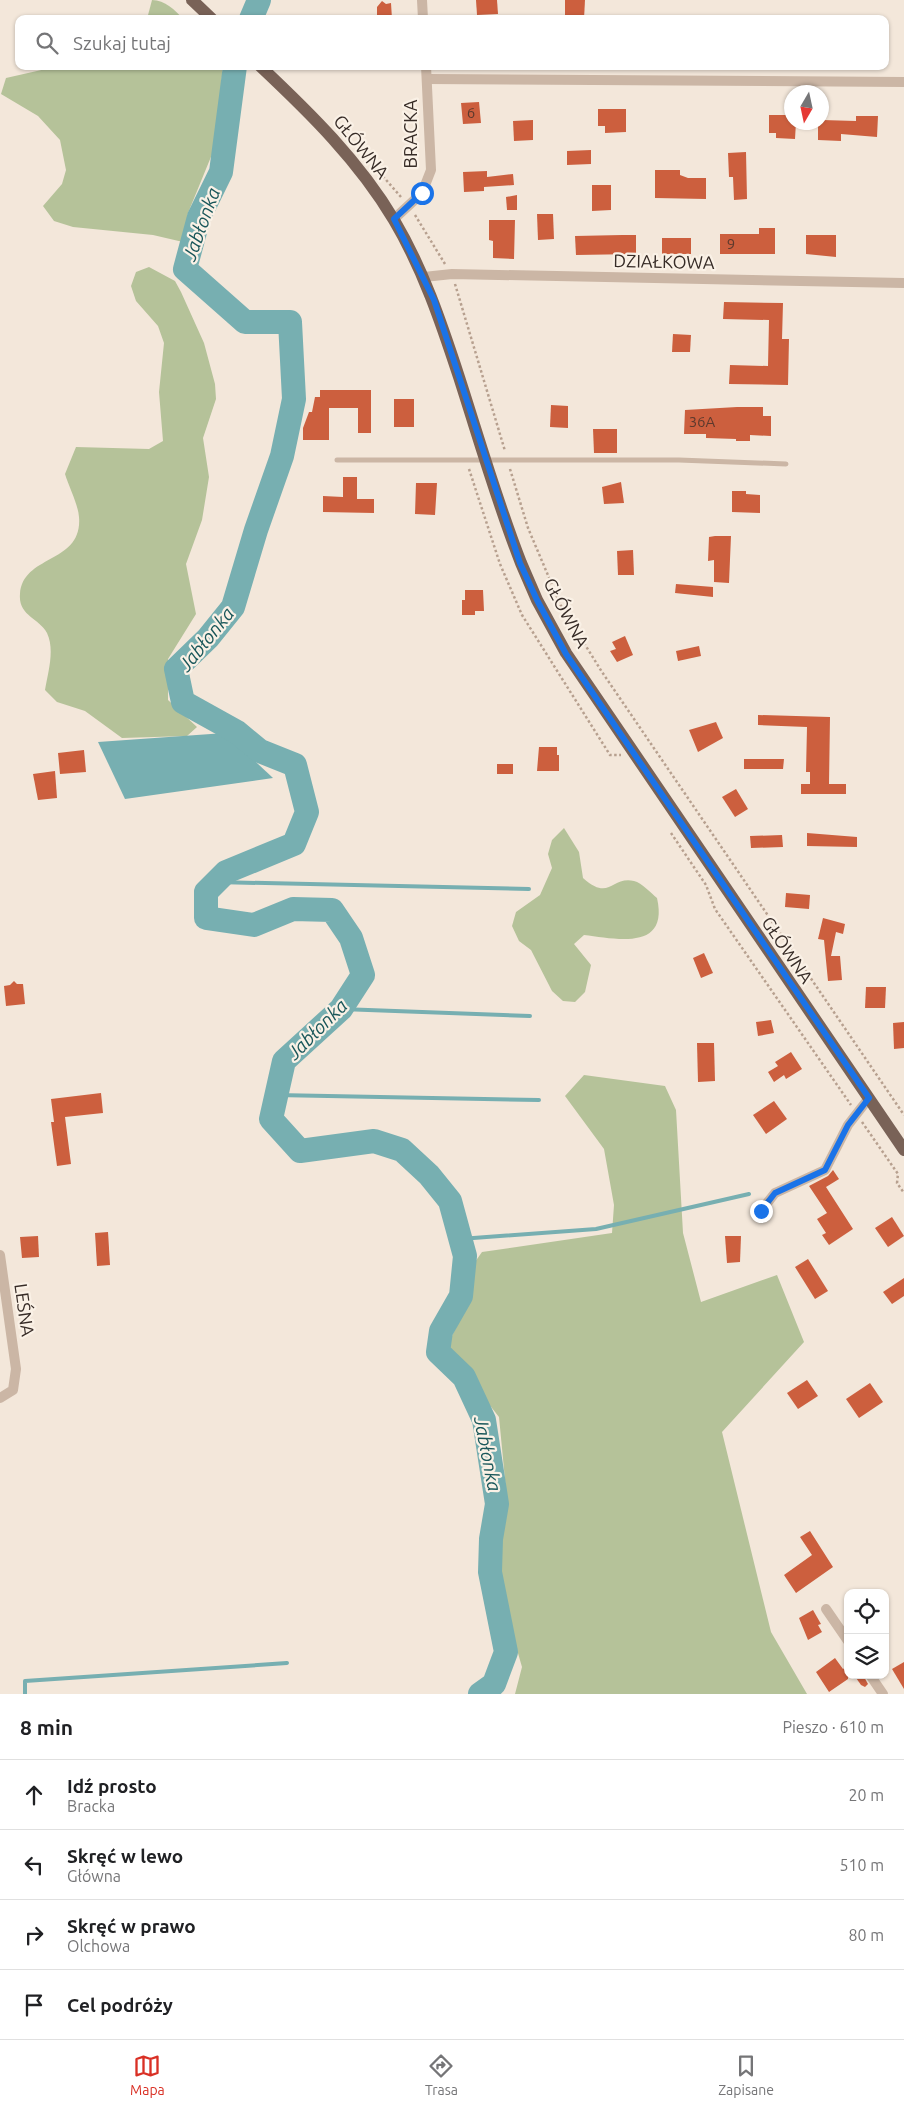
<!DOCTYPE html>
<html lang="pl">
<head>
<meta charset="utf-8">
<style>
	:root { --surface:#fff; --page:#f6f6f6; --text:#202124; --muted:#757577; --line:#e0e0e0; --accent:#d93025 }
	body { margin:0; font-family:Ubuntu,sans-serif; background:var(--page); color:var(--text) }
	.controls { position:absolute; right:15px; bottom:15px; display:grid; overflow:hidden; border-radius:10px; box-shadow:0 1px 4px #0004 }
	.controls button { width:45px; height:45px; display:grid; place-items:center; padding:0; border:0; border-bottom:1px solid var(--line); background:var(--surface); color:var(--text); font:25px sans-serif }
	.compass { position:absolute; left:784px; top:85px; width:45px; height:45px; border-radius:50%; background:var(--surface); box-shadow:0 1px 4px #0004; rotate:189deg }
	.stop { position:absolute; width:15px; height:15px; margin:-11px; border:4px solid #1a73e8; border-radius:50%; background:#fff }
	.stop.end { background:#1a73e8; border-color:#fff; box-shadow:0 1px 5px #0008 }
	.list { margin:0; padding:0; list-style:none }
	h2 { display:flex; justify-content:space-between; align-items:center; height:65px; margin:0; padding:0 20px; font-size:21px }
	h2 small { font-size:16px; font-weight:400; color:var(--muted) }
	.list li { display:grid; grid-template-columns:32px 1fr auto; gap:15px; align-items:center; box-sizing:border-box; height:70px; padding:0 20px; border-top:1px solid var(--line) }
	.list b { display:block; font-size:19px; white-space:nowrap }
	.list p { margin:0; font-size:16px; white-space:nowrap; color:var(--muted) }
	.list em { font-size:16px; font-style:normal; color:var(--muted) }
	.icon { flex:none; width:28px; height:28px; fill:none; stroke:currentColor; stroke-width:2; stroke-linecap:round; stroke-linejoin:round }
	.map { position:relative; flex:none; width:904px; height:1694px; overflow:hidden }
	.search { position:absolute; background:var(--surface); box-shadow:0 1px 4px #0004; left:15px; right:15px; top:15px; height:55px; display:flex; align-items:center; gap:12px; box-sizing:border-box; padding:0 18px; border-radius:10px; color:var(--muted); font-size:19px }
	.sheet { height:345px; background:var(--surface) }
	nav { display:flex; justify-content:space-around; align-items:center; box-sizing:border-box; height:70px; border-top:1px solid var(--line); background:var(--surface); font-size:14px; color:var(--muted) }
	nav a { display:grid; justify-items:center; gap:2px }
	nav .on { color:var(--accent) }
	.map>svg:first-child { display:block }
</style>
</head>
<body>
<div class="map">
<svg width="904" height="1694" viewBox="0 0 904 1694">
	<rect width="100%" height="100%" fill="#f3e7da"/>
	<!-- green -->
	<g fill="#b5c299">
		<path d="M152 0C165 0 175 10 183 19H147Z"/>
		<path d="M59 66H223L215 147 188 213 183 242 153 235 73 227 54 221 43 206 62 184 66 170 60 140 38 116 1 94 6 78Z"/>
		<path d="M149 267 175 281 181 292 204 343 215 384 216 399 203 438 209 477 202 520 186 564 196 614 168 659V700L197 727 187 736 122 738 85 711 57 702 45 690C48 672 55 650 47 633 39 618 18 616 20 594 23 554 83 564 79 517 78 504 69 487 65 474L76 447 149 449 163 441 159 392 164 343 158 326 136 301 131 286 136 272Z"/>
		<path d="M564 828 579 852 583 878C610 902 611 876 634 881 642 883 651 893 657 898 669 951 617 939 584 935L574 944 591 965 585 992 575 1002 563 1001 552 991 531 950 519 941 512 926 516 912 540 895 552 868 548 854 552 840Z"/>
		<path d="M584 1075 665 1086 676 1110 683 1233 701 1302 777 1275 804 1342 722 1432 771 1632 807 1694H515L522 1667 497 1581 506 1490 499 1417 456 1362 448 1344 470 1299V1269L482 1252 612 1233 614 1205 604 1149 565 1096Z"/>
	</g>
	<!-- water -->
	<path fill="#77afb1" d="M225 733 273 778 125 799 98 742Z"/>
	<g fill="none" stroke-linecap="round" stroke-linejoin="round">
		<!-- stream -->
		<g stroke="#77afb1" stroke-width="4">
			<path d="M216 882 529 889"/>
			<path d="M341 1009 530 1016"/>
			<path d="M276 1095 539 1100"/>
			<path d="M460 1239 596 1229 749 1194"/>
			<path d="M25 1694V1681L287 1663"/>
		</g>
		<!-- river -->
		<g stroke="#77afb1" stroke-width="24">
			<path d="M251 19 259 0"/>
			<path d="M235 66 221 172 199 217 185 269 245 322H290L294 399 282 456 256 530 233 607 208 638 176 669 183 702 237 732 260 751 295 765 307 812 294 844 226 872 206 892V918L254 925 293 909 332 910 351 938 363 975 341 1009 284 1061 271 1119 300 1151 374 1141 402 1150 429 1175 450 1201 465 1256 461 1296 441 1331 438 1352 464 1377 484 1420 497 1504 491 1539 490 1572 506 1652 494 1684 480 1694"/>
		</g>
	</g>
	<!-- building -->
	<g fill="#cc5f3e">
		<path d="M476 0H497L498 14 477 15Z"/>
		<path d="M565 0H585L584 19H565Z"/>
		<path d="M382 1 386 4 391 3 392 19H377V7Z"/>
		<path d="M479 102 481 123 463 124 461 103Z"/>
		<path d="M598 109H626V132L605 133V126H598Z"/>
		<path d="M769 115H792V122H796L795 139 776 138V133H769Z"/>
		<path d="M856 116H878L877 137 841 134V141L818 140V122H822V120L856 121Z"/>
		<path d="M533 120V140L514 141 513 121Z"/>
		<path d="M591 150V164L567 165V151Z"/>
		<path d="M746 152 747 199 734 200 733 177H729L728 153Z"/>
		<path d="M655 170H680V175L688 178H706V199L655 198Z"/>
		<path d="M487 171V177L513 174 514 185 484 187V191L464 192 463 172Z"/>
		<path d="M592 185H611V210L592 211Z"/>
		<path d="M517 195V210H507L506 197Z"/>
		<path d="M537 214H553L554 239 538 240Z"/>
		<path d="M489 220H515L514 259 493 258V241L489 240Z"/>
		<path d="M759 228H775V254H720V234H759Z"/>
		<path d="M622 235H636V254L576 255 575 236Z"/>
		<path d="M806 235H836V257L806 254Z"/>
		<rect x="662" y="238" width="29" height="16"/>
		<path d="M724 302 783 303 782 339H789L788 385 729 384 730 365 768 366 769 320 723 319Z"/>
		<path d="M673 334 691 335 690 352H672Z"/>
		<path d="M320 390H371V433H358V408H329V440H303V428L309 412H312L315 397H320Z"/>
		<rect x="394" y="399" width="20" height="28"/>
		<path d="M551 405 568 406V428L550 427Z"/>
		<path d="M737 407H763V416H771V436L750 435V441H736V439L706 438V434H684L685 410Z"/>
		<path d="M593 429H617V453H594Z"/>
		<path d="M343 477H357V499H374V513L323 512V496L343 497Z"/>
		<path d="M621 482 624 503 604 504 602 487Z"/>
		<path d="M416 483H437L435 515 415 514Z"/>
		<path d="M732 491H746V494L760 495V513L732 512Z"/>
		<path d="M715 536H731L729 583 714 582V560L708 561 709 537Z"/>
		<path d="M633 550 634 575H618L617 551Z"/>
		<path d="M676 584 713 587V597L675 593Z"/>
		<path d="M465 590H483L484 611H475V615H462V600H465Z"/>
		<path d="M625 636 633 655 617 662 610 651 616 649 612 642Z"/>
		<path d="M699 646 701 656 678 661 676 651Z"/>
		<path d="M758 715 830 717 829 784H846V794H801V784H810V772H806L807 727 758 725Z"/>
		<path d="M716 722 723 738 698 752 689 730Z"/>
		<path d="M539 747H557V755H559V771H537Z"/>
		<path d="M84 750 86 772 60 774 58 753Z"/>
		<path d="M744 759H784L783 769H744Z"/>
		<rect x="497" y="764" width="16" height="10"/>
		<path d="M55 771 57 798 38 800 33 774Z"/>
		<path d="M736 789 748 809 735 817 722 797Z"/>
		<path d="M807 833 857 837V847L807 846Z"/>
		<path d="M782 835 783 847 751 848 750 836Z"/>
		<path d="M786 893 810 895 809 909 785 907Z"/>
		<path d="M823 918 845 924 843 934 836 932 831 956H840L842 980 828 981 824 940 818 939Z"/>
		<path d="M704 953 713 973 701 978 693 958Z"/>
		<path d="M14 981 17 984H23L25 1004 6 1006 4 986 10 985Z"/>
		<path d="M866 987H886L885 1008H865Z"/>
		<path d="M771 1020 774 1033 758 1036 756 1022Z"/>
		<path d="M904 1022V1048L894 1049 893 1023Z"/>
		<path d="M697 1043H714L715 1081 698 1082Z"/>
		<path d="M791 1052 802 1069 786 1079 784 1075 774 1082 768 1072 778 1066 775 1062Z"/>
		<path d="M101 1093 103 1113 65 1117 71 1164 57 1166 51 1122H54L51 1099Z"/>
		<path d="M774 1101 787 1119 766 1134 753 1115Z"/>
		<path d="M833 1170 839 1179 826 1187 853 1229 829 1245 822 1235 826 1233 817 1219 827 1213 809 1186 828 1176Z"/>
		<path d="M892 1217 904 1236 888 1247 875 1228Z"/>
		<path d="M108 1232 110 1265 97 1266 95 1233Z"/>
		<path d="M38 1236 39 1257 22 1258 20 1237Z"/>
		<path d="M725 1236H741L740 1262 727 1263Z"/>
		<path d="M808 1259 828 1291 815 1299 795 1267Z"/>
		<path d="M904 1278V1296L892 1304 883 1292Z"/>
		<path d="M807 1380 818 1396 798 1409 787 1393Z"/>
		<path d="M870 1383 883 1402 859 1418 846 1399Z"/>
		<path d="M810 1531 833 1567 796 1593 784 1575 812 1555 800 1537Z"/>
		<path d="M813 1610 821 1624 818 1625 822 1632 808 1640 799 1618Z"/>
		<path d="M835 1658 843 1669 848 1666V1679L829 1692 816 1672Z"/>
		<path d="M904 1662V1689L892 1669Z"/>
		<path d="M854 1675H863L868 1684 865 1687 861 1685Z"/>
	</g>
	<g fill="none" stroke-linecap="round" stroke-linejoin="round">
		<!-- path -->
		<g stroke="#b7a08f" stroke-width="2.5" stroke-dasharray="2.5 2.5" stroke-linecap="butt">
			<path d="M373 165 401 197"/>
			<path d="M415 215 445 264"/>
			<path d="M455 284 505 451"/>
			<path d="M469 469 500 564 522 615 610 755H621"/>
			<path d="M510 469 528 528 561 606 602 672 904 1115"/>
			<path d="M671 833 706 885 715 909 851 1105"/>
			<path d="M862 1122 898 1174 897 1183 904 1193"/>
		</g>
		<!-- lane -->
		<path stroke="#cbb6a5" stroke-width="5" d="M337 460H679L786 464"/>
		<!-- street -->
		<g stroke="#cbb6a5" stroke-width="10">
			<path d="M422 0 423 19"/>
			<path d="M427 79 904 82"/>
			<path d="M394 219 422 193 431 170 426 66"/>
			<path d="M424 277 452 274 904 283"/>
			<path d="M761 1211 775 1193 825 1170 848 1125 869 1098"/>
			<path d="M0 1255 16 1369 13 1390 0 1398"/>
			<path d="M826 1609 848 1641"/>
			<path d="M870 1675 883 1694"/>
		</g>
		<!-- primary -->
		<g stroke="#796257" stroke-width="12">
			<path d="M192 0 212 19"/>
			<path d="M260 66C310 113 359 161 394 220 423 269 441 322 459 377 479 439 497 502 521 563L537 600 566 653 904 1150"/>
		</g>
	</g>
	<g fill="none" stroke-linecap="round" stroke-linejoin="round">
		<!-- route -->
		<path stroke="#1a73e8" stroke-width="6" d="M422 193 394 219 434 300 520 563 537 600 566 654 869 1098 848 1125 825 1170 775 1193 761 1211"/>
	</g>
	<g text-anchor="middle" stroke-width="4.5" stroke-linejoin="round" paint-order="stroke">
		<!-- number labels -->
		<g font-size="15" fill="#5c392d">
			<text x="471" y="118">6</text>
			<text x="731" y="249">9</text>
			<text x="702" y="427">36A</text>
		</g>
		<!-- street labels -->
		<g font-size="18" fill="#372c27" stroke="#faf1e6">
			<text transform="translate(411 134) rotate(-90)" y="6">BRACKA</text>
			<text transform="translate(361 147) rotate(51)" y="6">GŁÓWNA</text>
			<text transform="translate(664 262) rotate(1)" y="6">DZIAŁKOWA</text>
			<text transform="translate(566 613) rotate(62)" y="6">GŁÓWNA</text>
			<text transform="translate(787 950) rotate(56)" y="6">GŁÓWNA</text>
			<text transform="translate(24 1310) rotate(82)" y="6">LEŚNA</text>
		</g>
		<!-- water labels -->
		<g font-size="19" font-style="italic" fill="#1a575a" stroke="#faf1e6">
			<text transform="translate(201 224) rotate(-70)" y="7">Jabłonka</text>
			<text transform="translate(206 639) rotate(-51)" y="7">Jabłonka</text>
			<text transform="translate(317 1029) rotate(-45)" y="7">Jabłonka</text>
			<text transform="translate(488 1454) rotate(79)" y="7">Jabłonka</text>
		</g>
	</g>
</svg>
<div class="controls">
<button><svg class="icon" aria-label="locate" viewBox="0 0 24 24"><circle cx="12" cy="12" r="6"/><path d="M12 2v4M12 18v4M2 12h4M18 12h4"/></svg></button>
<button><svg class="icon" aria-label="layers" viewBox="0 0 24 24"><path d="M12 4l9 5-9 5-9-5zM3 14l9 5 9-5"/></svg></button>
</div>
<svg class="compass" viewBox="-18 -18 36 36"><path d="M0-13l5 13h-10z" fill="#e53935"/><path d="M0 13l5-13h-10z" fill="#757577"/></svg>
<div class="stop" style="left:422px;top:193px"></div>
<div class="stop end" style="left:761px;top:1211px"></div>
<div class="search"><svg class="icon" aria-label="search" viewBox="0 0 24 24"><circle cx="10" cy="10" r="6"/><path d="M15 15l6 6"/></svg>Szukaj tutaj</div>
</div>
<section class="sheet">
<h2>8 min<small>Pieszo · 610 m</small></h2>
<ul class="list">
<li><svg class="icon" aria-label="ahead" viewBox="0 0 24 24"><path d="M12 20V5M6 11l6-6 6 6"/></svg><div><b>Idź prosto</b><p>Bracka</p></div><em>20 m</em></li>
<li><svg class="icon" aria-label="left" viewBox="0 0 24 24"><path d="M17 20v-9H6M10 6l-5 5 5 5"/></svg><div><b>Skręć w lewo</b><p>Główna</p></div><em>510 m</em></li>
<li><svg class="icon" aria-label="right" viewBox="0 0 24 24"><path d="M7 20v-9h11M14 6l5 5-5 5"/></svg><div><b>Skręć w prawo</b><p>Olchowa</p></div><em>80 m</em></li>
<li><svg class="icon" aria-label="arrive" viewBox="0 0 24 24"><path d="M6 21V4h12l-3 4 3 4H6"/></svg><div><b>Cel podróży</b></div></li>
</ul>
</section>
<nav>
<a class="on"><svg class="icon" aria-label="map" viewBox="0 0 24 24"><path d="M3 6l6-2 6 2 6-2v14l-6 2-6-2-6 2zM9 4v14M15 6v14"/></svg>Mapa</a>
<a><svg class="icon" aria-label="directions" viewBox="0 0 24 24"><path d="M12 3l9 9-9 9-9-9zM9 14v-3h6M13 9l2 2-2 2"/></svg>Trasa</a>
<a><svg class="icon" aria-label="saved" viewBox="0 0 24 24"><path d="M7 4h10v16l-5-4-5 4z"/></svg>Zapisane</a>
</nav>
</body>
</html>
